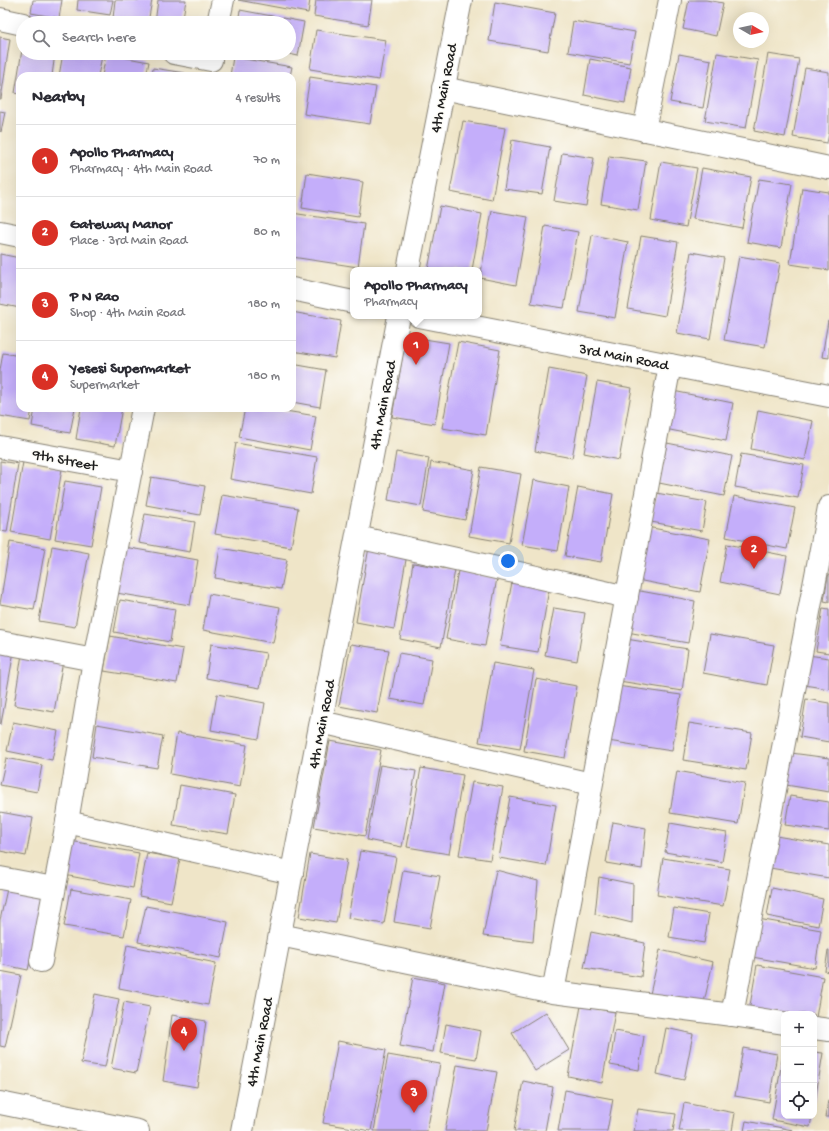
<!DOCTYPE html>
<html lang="en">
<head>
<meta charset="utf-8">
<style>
	:root { --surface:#fff; --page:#f2f2f3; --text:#2b2b33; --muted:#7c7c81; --line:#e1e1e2; --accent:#d93025 }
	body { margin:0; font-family:"Gochi Hand",sans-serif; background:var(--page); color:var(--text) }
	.controls { position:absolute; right:12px; bottom:12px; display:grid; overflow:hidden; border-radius:8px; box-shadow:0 4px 16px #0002 }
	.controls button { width:36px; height:36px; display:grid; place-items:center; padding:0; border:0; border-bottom:1px solid var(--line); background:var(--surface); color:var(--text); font:20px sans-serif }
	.compass { position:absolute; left:733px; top:12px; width:36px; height:36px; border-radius:50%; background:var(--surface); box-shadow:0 4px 16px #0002; rotate:99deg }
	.you { position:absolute; left:508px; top:561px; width:14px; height:14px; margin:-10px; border:3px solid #fff; border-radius:50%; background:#1a73e8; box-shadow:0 0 0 6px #1a73e833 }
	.badge { display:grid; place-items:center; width:26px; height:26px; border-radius:50%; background:var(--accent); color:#fff; font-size:13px; font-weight:700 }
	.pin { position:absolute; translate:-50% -33px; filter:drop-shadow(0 1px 2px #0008) }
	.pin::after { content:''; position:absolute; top:21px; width:14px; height:12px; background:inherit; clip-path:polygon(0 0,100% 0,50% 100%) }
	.popup { position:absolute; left:350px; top:267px; width:132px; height:52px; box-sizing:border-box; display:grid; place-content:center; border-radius:8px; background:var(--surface); filter:drop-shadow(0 1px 3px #0005); font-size:13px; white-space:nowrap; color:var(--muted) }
	.popup b { font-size:15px; color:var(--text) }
	.popup::after { content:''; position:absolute; left:50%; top:100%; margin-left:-8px; border:8px solid transparent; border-top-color:var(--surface) }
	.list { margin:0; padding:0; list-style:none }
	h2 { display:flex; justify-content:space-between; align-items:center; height:52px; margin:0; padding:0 16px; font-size:17px }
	h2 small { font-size:13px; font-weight:400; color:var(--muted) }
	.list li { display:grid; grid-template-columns:26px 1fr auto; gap:12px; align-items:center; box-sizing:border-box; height:72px; padding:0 16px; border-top:1px solid var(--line) }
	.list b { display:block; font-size:15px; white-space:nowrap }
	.list p { margin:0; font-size:13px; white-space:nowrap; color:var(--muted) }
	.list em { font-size:13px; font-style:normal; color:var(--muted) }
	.icon { flex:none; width:22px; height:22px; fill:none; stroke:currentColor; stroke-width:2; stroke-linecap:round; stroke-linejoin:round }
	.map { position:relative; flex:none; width:829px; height:1131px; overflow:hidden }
	.search { position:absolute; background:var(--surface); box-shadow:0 4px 16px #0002; left:16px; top:16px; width:280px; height:44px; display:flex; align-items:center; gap:10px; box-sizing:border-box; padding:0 14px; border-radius:22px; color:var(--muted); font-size:15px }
	.panel { position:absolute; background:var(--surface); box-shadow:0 4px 16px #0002; left:16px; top:72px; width:280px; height:340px; border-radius:12px }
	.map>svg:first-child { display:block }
</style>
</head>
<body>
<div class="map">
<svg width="829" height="1131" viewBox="0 0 829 1131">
	<rect width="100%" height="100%" fill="#fdfcf7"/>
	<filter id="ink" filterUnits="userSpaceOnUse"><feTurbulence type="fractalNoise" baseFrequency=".025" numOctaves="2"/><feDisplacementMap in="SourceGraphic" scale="8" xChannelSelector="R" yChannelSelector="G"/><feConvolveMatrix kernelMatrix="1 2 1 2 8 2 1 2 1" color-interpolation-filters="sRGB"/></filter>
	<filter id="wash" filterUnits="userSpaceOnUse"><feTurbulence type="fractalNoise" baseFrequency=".012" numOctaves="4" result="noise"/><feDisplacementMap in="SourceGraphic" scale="16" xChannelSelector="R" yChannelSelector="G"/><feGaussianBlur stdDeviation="0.9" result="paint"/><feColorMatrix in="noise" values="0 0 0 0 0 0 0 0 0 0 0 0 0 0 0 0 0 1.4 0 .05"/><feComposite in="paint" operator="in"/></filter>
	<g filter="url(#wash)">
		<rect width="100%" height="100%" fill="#efe5c8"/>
		<g id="blocks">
			<!-- building -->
			<g fill="#c4aefa">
				<path d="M33 0H62L59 18 31 13Z"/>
				<path d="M78 0H113L110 15 77 10Z"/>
				<path d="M115 0H152L148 23 113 18Z"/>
				<path d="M158 0H186L182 23H155Z"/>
				<path d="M238 0H310L308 13Z"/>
				<path d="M316 0H372L368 25 314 16Z"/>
				<path d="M689 0H706L723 3 716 36 683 29Z"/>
				<path d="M495 2 555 13 548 51 489 41Z"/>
				<path d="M240 10 304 22 298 56 289 54V23H238Z"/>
				<path d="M573 21 635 32 629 63 568 52Z"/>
				<path d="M316 30 386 40 379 80 310 69Z"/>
				<path d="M0 37 10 39 1 99H0Z"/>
				<path d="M22 50 23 53H55L52 76H20V94L15 93Z"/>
				<path d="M63 53H83L102 56 98 76H59Z"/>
				<path d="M717 53 758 60 746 128 705 121Z"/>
				<path d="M106 54 149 62 146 76H102Z"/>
				<path d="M679 54 711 60 703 108 670 102Z"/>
				<path d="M768 54 799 59 785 137 754 131Z"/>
				<path d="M233 57 292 67 290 76H230Z"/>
				<path d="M590 59 631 67 625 103 584 95Z"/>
				<path d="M153 68 185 73 184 76H152Z"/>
				<path d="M805 68 829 72V133L827 143 793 137Z"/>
				<path d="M310 77 376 87 370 124 304 114Z"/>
				<path d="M0 111 5 112 1 132 0 131Z"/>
				<path d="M463 121 505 128 492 200 450 192Z"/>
				<path d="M512 140 550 147 542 194 504 189Z"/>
				<path d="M562 153 594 158 586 206 554 201Z"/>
				<path d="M609 156 646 161 638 210 601 204Z"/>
				<path d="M661 162 697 168 686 227 651 220Z"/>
				<path d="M702 168 751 177 742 228 693 219Z"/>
				<path d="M307 173 363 182 358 217 302 208Z"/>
				<path d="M759 179 792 184 781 248 747 242Z"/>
				<path d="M802 188 829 192V270L790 264Z"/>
				<path d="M440 206 482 214 472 270H428Z"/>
				<path d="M492 211 528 217 516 285 480 278Z"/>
				<path d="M292 213 364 224 358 267 292 257Z"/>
				<path d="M545 226 578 232 564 308 531 303Z"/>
				<path d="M592 235 628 242 615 318 579 312Z"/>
				<path d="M641 236 678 242 665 316 628 309Z"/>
				<path d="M691 252 724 258 710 339 677 333Z"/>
				<path d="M0 254 20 258V308L0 304Z"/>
				<path d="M739 256 780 263 765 347 724 340Z"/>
				<path d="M292 312 341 321 335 358 292 351Z"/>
				<path d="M828 321H829V358L822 357Z"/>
				<path d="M406 336 449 343 435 424 392 417Z"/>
				<path d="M458 342 500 350 486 435 442 428Z"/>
				<path d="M3 353 20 356V408H32L30 421 0 416V370Z"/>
				<path d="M292 364 326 370 320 407 292 402Z"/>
				<path d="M549 369 587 376 572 458 535 451Z"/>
				<path d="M597 382 632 388 619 460 584 453Z"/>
				<path d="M673 391 733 403 726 441 665 429Z"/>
				<path d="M35 408H75L70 433 32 426Z"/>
				<path d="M81 408H122L115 446 76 439Z"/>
				<path d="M245 408H267L316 416 310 450 239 437Z"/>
				<path d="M758 410 813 421 805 460 751 449Z"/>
				<path d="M236 443 317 457 311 494 230 479Z"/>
				<path d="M667 443 732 456 724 496 659 483Z"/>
				<path d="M396 452 429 458 421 506 388 500Z"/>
				<path d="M741 454 804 465 798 498 735 487Z"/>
				<path d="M0 461 18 464 7 532 0 531Z"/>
				<path d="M23 462 62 469 50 539 11 532Z"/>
				<path d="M431 462 474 470 465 520 423 512Z"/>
				<path d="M481 467 521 474 509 543 469 536Z"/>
				<path d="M151 477 205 486 200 515 146 505Z"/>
				<path d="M534 480 569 487 558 551 522 545Z"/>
				<path d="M65 481 101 487 91 545 55 539Z"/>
				<path d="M578 487 613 494 601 562 565 556Z"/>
				<path d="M656 493 707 502 702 531 651 522Z"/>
				<path d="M222 495 298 508 291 547 215 534Z"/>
				<path d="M734 496 795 508 787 549 726 537Z"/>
				<path d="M145 514 195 522 190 552 139 543Z"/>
				<path d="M647 527 710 539 700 592 637 580Z"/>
				<path d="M10 542 45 548 34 610 0 604Z"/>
				<path d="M727 544 787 556 780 594 720 582Z"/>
				<path d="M52 546 89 553 75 627 39 621Z"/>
				<path d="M124 547 198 560 190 605 116 593Z"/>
				<path d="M369 547 407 554 394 629 356 622Z"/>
				<path d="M220 548 287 560 281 589 215 578Z"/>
				<path d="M413 563 455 570 441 647 400 639Z"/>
				<path d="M458 571 497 578 485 646 446 639Z"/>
				<path d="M828 575H829V602L824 601Z"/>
				<path d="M512 582 549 589 538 652 500 646Z"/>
				<path d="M635 590 695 601 688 643 627 632Z"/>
				<path d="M209 594 280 607 273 643 203 630Z"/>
				<path d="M120 600 175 609 170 642 114 632Z"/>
				<path d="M554 608 585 613 577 661 545 655Z"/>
				<path d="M823 608 829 609V653L816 651Z"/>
				<path d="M710 634 774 645 767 685 703 673Z"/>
				<path d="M110 636 183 649 177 683 104 671Z"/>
				<path d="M626 639 688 649 682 691 619 681Z"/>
				<path d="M211 644 266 653 260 688 206 678Z"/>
				<path d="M351 644 389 650 377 713 339 706Z"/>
				<path d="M0 649 14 651 1 724H0Z"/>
				<path d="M399 653 432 659 424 705 390 699Z"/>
				<path d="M22 654 63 661 54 712 14 705Z"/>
				<path d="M808 655 829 658V689L804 685Z"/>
				<path d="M493 663 534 670 520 749 479 742Z"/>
				<path d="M536 679 577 686 565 758 524 751Z"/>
				<path d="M617 686 681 695 672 751 608 741Z"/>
				<path d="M217 694 265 703 259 739 211 730Z"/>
				<path d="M806 699 829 703V742L800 737Z"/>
				<path d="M13 722 58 731 52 760 7 751Z"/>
				<path d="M689 723 752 733 746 770 683 760Z"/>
				<path d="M97 724 163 736 157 768 92 757Z"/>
				<path d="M177 733 247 745 240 787 170 774Z"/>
				<path d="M330 741 381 750 365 836 314 827Z"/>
				<path d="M791 753 829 758V792L786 785Z"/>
				<path d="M6 758 42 765 37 792 0 785Z"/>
				<path d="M380 765 416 771 402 847 367 840Z"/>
				<path d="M421 768 463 775 449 854 407 847Z"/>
				<path d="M677 771 745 783 738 824 670 813Z"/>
				<path d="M472 782 503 787 490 860 459 855Z"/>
				<path d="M180 785 235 795 228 834 173 825Z"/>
				<path d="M790 796 829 802V831L785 825Z"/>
				<path d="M510 797 556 805 546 866 499 858Z"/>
				<path d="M0 812 33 818 26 856 0 851Z"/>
				<path d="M613 822 646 828 642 869 606 863Z"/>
				<path d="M670 823 727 833 722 862 665 852Z"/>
				<path d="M776 836 829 845V878L770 868Z"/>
				<path d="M70 841 139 853 133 888 64 875Z"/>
				<path d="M360 851 396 857 384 924 348 918Z"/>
				<path d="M147 853 180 859 171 902 139 896Z"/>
				<path d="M310 854 347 860 336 923 299 917Z"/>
				<path d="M663 858 730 869 723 906 657 895Z"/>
				<path d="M403 870 440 876 430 928 394 922Z"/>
				<path d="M496 870 538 881 533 942 483 936Z"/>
				<path d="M599 877 633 884 632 923 595 914Z"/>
				<path d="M772 888 823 899 818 926 767 916Z"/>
				<path d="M7 889 44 896 28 970 0 964V920Z"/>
				<path d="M71 889 131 900 124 936 64 926Z"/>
				<path d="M146 906 228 922 221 958 138 942Z"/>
				<path d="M674 908 709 914 704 943 669 937Z"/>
				<path d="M758 919 821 930 815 968 752 957Z"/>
				<path d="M591 932 645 943 641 977 584 968Z"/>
				<path d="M127 945 216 963 208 1005 119 988Z"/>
				<path d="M660 950 713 962 703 1007 650 994Z"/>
				<path d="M828 950H829V972L825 971Z"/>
				<path d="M757 965 823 977 815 1023 814 1014H784L749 1011Z"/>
				<path d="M0 971 21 975 5 1047 0 1046Z"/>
				<path d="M413 977 445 983 433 1052 400 1046Z"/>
				<path d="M95 994 119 999 105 1067 81 1063Z"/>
				<path d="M124 1002 150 1007 136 1073 111 1068Z"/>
				<path d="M581 1006 615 1012 602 1083 568 1076Z"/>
				<path d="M546 1012 569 1050 535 1071 512 1033Z"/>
				<path d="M172 1015 206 1021 197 1087 163 1081Z"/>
				<path d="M446 1024 481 1031 476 1059 441 1053Z"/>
				<path d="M666 1028 693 1034 684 1080 657 1074Z"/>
				<path d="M615 1031 644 1036 639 1070 610 1065Z"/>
				<path d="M338 1041 386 1050 371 1131 323 1123Z"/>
				<path d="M743 1048 777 1054 769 1102 735 1096Z"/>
				<path d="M814 1052 823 1053 815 1101H814Z"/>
				<path d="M388 1055 440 1064 427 1131H374Z"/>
				<path d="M783 1055 784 1116H812L810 1127 772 1120Z"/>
				<path d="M457 1065 497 1072 486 1131H445Z"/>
				<path d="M523 1081 553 1087 545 1131H514Z"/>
				<path d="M565 1090 613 1099 607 1131H558Z"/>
				<path d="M828 1101H829V1117H825Z"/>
				<path d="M684 1103 735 1113 732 1131H679Z"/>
				<path d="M638 1109 676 1114 673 1131H634Z"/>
				<path d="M746 1121 793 1130V1131H744Z"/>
			</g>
		</g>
	</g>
	<g filter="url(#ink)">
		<use href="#blocks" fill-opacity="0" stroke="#868072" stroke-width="1"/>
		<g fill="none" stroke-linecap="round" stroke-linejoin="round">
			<!-- minor casing -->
			<g stroke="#868072" stroke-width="24">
				<g id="minor">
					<path d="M0 19 23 24"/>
					<path d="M218 23 223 0"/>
					<path d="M174 53 211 60"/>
					<path d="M443 88 829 168"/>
					<path d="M644 130 670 0"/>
					<path d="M0 232 20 236"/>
					<path d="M408 270 461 0"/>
					<path d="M292 289 353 302"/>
					<path d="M419 316 829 396"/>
					<path d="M0 447 131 471"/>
					<path d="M357 537 627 597"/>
					<path d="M0 642 94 660"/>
					<path d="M321 722 591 784"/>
					<path d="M67 822 292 873"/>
					<path d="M0 878 54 888"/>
					<path d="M280 935 553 992 732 1015 784 1023"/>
					<path d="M41 961 67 822 94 660 143 408"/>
					<path d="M553 992 670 365"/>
					<path d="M732 1015 829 507"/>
					<path d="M814 1028 829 1030"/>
					<path d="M242 1131 399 316"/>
				</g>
			</g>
			<!-- secondary casing -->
			<g stroke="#868072" stroke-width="24">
				<path id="secondary" d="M0 1103 138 1131"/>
			</g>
			<!-- minor -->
			<use href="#minor" stroke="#fff" stroke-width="22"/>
			<!-- secondary -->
			<use href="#secondary" stroke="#fff" stroke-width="22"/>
		</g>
	</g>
	<g text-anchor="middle" stroke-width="3" stroke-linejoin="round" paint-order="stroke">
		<!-- street labels -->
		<g font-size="15" fill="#1c1c1c" stroke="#fdfcf7">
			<text transform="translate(443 88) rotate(-79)" y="5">4th Main Road</text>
			<text transform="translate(624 356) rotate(11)" y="5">3rd Main Road</text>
			<text transform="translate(382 405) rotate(-79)" y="5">4th Main Road</text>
			<text transform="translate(65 459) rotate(11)" y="5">9th Street</text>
			<text transform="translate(321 724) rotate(-79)" y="5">4th Main Road</text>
			<text transform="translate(259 1042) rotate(-79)" y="5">4th Main Road</text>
		</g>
	</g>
</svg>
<div class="controls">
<button>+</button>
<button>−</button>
<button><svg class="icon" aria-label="locate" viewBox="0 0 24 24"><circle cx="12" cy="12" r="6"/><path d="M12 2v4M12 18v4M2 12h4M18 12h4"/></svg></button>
</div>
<svg class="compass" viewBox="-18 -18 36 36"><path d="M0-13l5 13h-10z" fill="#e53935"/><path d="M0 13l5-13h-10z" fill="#7c7c81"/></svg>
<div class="you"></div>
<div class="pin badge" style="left:416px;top:365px">1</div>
<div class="popup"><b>Apollo Pharmacy</b>Pharmacy</div>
<div class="pin badge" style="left:754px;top:569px">2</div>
<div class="pin badge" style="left:414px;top:1113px">3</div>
<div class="pin badge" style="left:184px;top:1051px">4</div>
<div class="search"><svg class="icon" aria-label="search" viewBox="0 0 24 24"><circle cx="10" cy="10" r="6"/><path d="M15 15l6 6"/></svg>Search here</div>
<section class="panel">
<h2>Nearby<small>4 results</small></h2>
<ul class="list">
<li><span class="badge">1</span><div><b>Apollo Pharmacy</b><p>Pharmacy · 4th Main Road</p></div><em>70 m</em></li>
<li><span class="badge">2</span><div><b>Gateway Manor</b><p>Place · 3rd Main Road</p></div><em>80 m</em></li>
<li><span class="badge">3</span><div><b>P N Rao</b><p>Shop · 4th Main Road</p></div><em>180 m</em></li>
<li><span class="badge">4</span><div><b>Yesesi Supermarket</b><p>Supermarket</p></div><em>180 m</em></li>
</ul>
</section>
</div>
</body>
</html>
